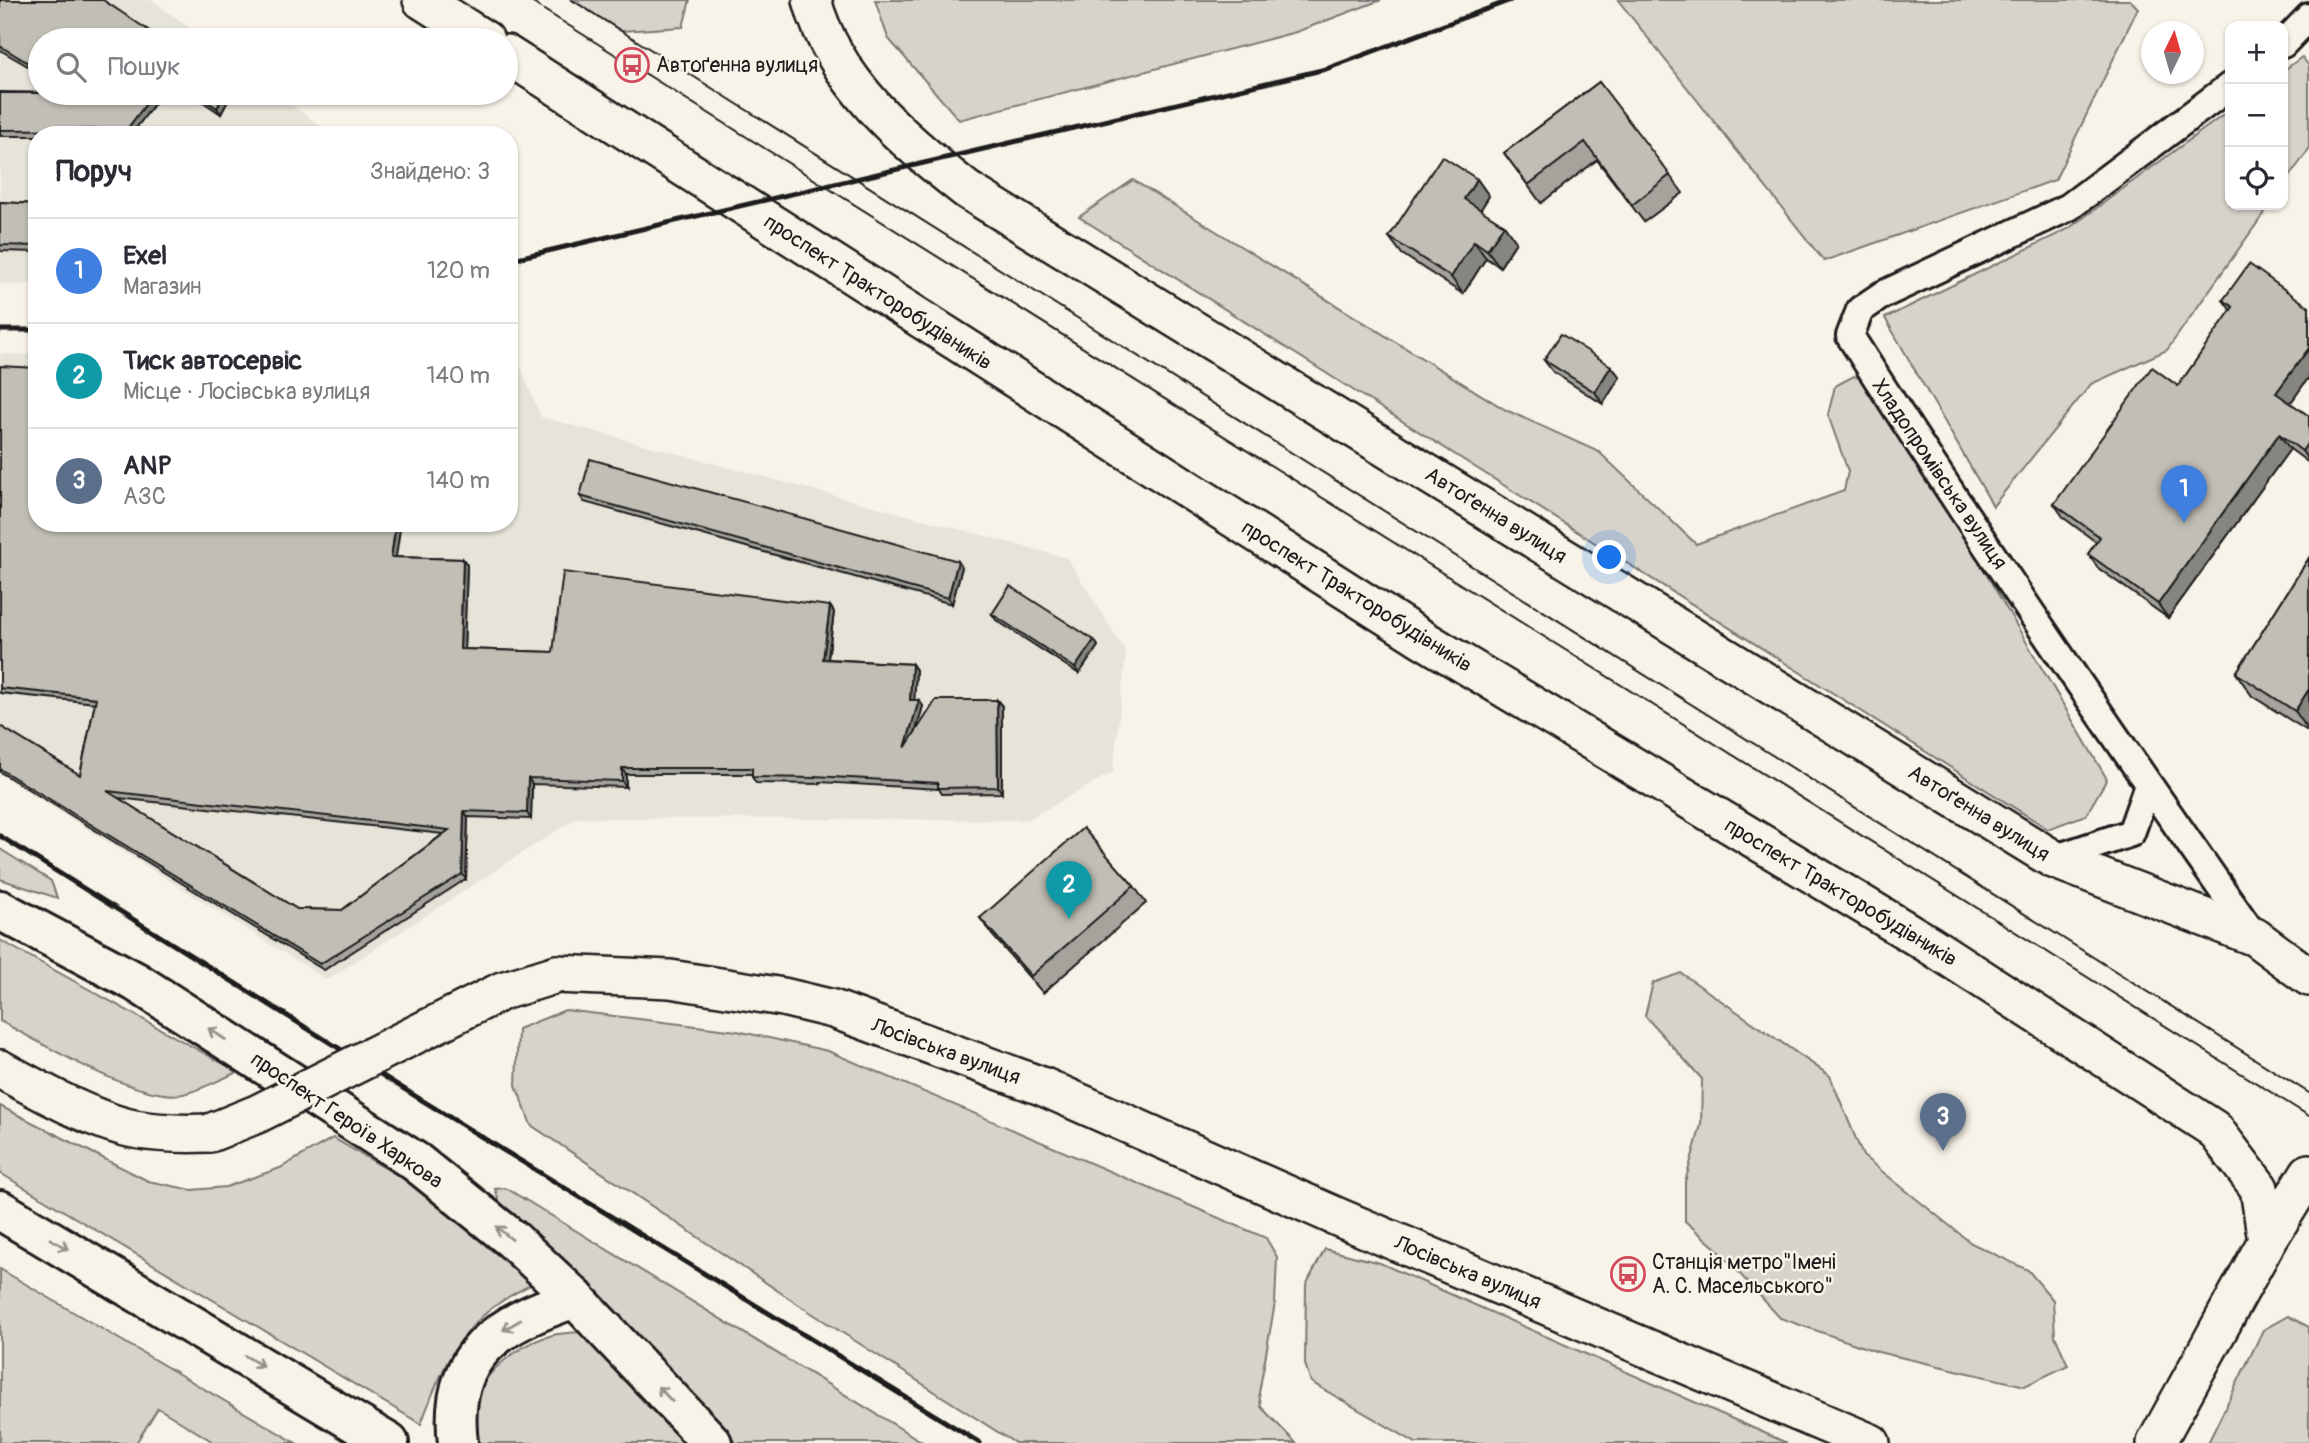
<!DOCTYPE html>
<html lang="uk">
<head>
<meta charset="utf-8">
<style>
	:root { --surface:#fff; --page:#f7f7f7; --text:#2b2b33; --muted:#7c7c81; --line:#e1e1e2; --accent:#2563eb }
	body { margin:0; font-family:Pangolin,sans-serif; background:var(--page); color:var(--text) }
	.controls { position:absolute; right:21px; top:21px; display:grid; overflow:hidden; border-radius:14px; box-shadow:0 2px 5px #0004 }
	.controls button { width:63px; height:63px; display:grid; place-items:center; padding:0; border:0; border-bottom:2px solid var(--line); background:var(--surface); color:var(--text); font:35px sans-serif }
	.compass { position:absolute; left:2141px; top:21px; width:63px; height:63px; border-radius:50%; background:var(--surface); box-shadow:0 2px 5px #0004; rotate:5deg }
	.you { position:absolute; left:1610px; top:558px; width:24px; height:24px; margin:-18px; border:5px solid #fff; border-radius:50%; background:#1a73e8; box-shadow:0 0 0 10px #1a73e833 }
	.badge { display:grid; place-items:center; width:46px; height:46px; border-radius:50%; background:var(--accent); color:#fff; font-size:23px; font-weight:700 }
	.pin { position:absolute; translate:-50% -58px; filter:drop-shadow(0 2px 4px #0008) }
	.pin::after { content:''; position:absolute; top:37px; width:24px; height:21px; background:inherit; clip-path:polygon(0 0,100% 0,50% 100%) }
	.list { margin:0; padding:0; list-style:none }
	h2 { display:flex; justify-content:space-between; align-items:center; height:91px; margin:0; padding:0 28px; font-size:30px }
	h2 small { font-size:23px; font-weight:400; color:var(--muted) }
	.list li { display:grid; grid-template-columns:46px 1fr auto; gap:21px; align-items:center; box-sizing:border-box; height:105px; padding:0 28px; border-top:2px solid var(--line) }
	.list b { display:block; font-size:26px; white-space:nowrap }
	.list p { margin:0; font-size:23px; white-space:nowrap; color:var(--muted) }
	.list em { font-size:23px; font-style:normal; color:var(--muted) }
	.icon { flex:none; width:38px; height:38px; fill:none; stroke:currentColor; stroke-width:2; stroke-linecap:round; stroke-linejoin:round }
	.map { position:relative; flex:none; width:2309px; height:1443px; overflow:hidden }
	.search { position:absolute; background:var(--surface); box-shadow:0 2px 5px #0004; left:28px; top:28px; width:490px; height:77px; display:flex; align-items:center; gap:18px; box-sizing:border-box; padding:0 24px; border-radius:38px; color:var(--muted); font-size:26px }
	.panel { position:absolute; background:var(--surface); box-shadow:0 2px 5px #0004; left:28px; top:126px; width:490px; height:406px; border-radius:28px }
	.map>svg:first-child { display:block }
</style>
</head>
<body>
<div class="map">
<svg width="2309" height="1443" viewBox="0 0 2309 1443">
	<rect width="100%" height="100%" fill="#f7f3e8"/>
	<filter id="ink" filterUnits="userSpaceOnUse"><feTurbulence type="fractalNoise" baseFrequency=".0143" numOctaves="2"/><feDisplacementMap in="SourceGraphic" scale="14" xChannelSelector="R" yChannelSelector="G"/><feConvolveMatrix kernelMatrix="1 2 1 2 8 2 1 2 1" color-interpolation-filters="sRGB"/></filter>
	<g filter="url(#ink)">
		<!-- built -->
		<g fill="#e6e3d9">
			<path d="M0 0H152L206 40H40V93H276L333 135H37V282L18 285 0 283Z"/>
			<path d="M509 338 541 417 1067 558 1126 652 1113 772 1027 820 576 818 327 980 0 774V354H37V523H509Z"/>
		</g>
		<!-- green -->
		<g fill="#d7d3cb" stroke="#7a7874" stroke-width="2">
			<path d="M572 0H690L683 27 621 31Z"/>
			<path d="M875 0H1381L1296 32 959 120 888 38Z"/>
			<path d="M1618 0H2130L2138 8 2055 180 1824 261Z"/>
			<path d="M2302 57 2309 66V149L2283 186V71Z"/>
			<path d="M2230 110V205H2270L2167 350 2091 384 1993 506 1885 318 2068 229Z"/>
			<path d="M1133 180 1506 410 1599 452 1696 544 1844 491 1848 471 1828 415 1835 386 1854 376 1875 385 2107 779 2086 815 2048 829 1079 217Z"/>
			<path d="M0 849 51 881 57 898 0 879Z"/>
			<path d="M0 940 238 1072C221 1079 201 1090 183 1094 137 1102 42 1043 0 1021Z"/>
			<path d="M1681 973 1830 1076 1863 1156 1971 1243 2028 1270 2053 1300 2055 1336 2068 1365 2025 1386 1878 1352 1780 1318 1718 1250 1685 1221V1182L1701 1125 1702 1079 1645 1016 1653 983Z"/>
			<path d="M565 1010 737 1031 828 1051 1266 1238 1277 1257 1275 1303 1259 1393 1261 1407 1296 1443H1015L799 1305 531 1125 516 1085 518 1029Z"/>
			<path d="M0 1106 148 1181 192 1190 226 1187 280 1168 333 1138 402 1178 473 1228 532 1284C521 1290 509 1296 499 1303 456 1332 438 1378 421 1424L0 1173Z"/>
			<path d="M506 1188 924 1443H736L499 1201 495 1189Z"/>
			<path d="M1325 1249 1380 1263 1787 1443H1416L1311 1382 1305 1364 1306 1285Z"/>
			<path d="M0 1269 296 1443H215L158 1408 136 1443H0Z"/>
			<path d="M2288 1316 2309 1327V1443H2208L2263 1330Z"/>
			<path d="M580 1332 687 1443H475C475 1424 473 1401 483 1384 496 1362 528 1341 553 1335 562 1333 571 1333 580 1332Z"/>
		</g>
		<g fill="none" stroke-linecap="round" stroke-linejoin="round">
			<!-- street casing -->
			<g stroke="#1c1c1c" stroke-width="32">
				<g id="street">
					<path d="M2283 44 2309 17"/>
					<path d="M2230 86 2069 207 1882 295 1860 310 1850 336C1979 540 2116 739 2255 937"/>
					<path d="M2053 859 2131 833 2148 785"/>
				</g>
			</g>
			<!-- secondary casing -->
			<g stroke="#1c1c1c" stroke-width="42">
				<g id="secondary">
					<path d="M422 0 485 40"/>
					<path d="M812 0C834 82 902 139 967 190L2053 859 2255 937 2309 977"/>
					<path d="M506 54 1421 638 1930 945 2214 1129 2259 1188 2267 1241 2156 1443"/>
					<path d="M557 974 670 979 783 997 833 1009 1044 1087 1340 1218 1871 1443"/>
					<path d="M0 1069C37 1089 93 1121 134 1129 160 1134 184 1134 210 1133"/>
					<path d="M2267 1241 2309 1173"/>
				</g>
			</g>
			<!-- primary casing -->
			<g stroke="#1c1c1c" stroke-width="44">
				<g id="primary">
					<path d="M0 910 136 982 416 1162 513 1240 575 1298 712 1443"/>
					<path d="M0 1210 389 1443"/>
					<path d="M458 1443C447 1353 499 1324 575 1298"/>
				</g>
			</g>
			<!-- street -->
			<use href="#street" stroke="#f7f3e8" stroke-width="26"/>
			<!-- secondary -->
			<use href="#secondary" stroke="#f7f3e8" stroke-width="37"/>
			<!-- primary -->
			<use href="#primary" stroke="#f7f3e8" stroke-width="38"/>
			<!-- tram -->
			<g stroke="#1c1c1c" stroke-width="2">
				<path d="M528 0 2309 1116"/>
				<path d="M572 0 2309 1093"/>
			</g>
			<!-- rail -->
			<g stroke="#1c1c1c" stroke-width="5">
				<path d="M509 260 1326 69 1511 0"/>
				<path d="M0 330H37"/>
				<path d="M0 836 420 1099 980 1443"/>
			</g>
			<!-- secondary-bridge casing -->
			<g stroke="#1c1c1c" stroke-width="42" stroke-linecap="butt">
				<path id="secondary-bridge" d="M210 1133 257 1114 502 991 557 974"/>
			</g>
			<!-- secondary-bridge -->
			<use href="#secondary-bridge" stroke="#f7f3e8" stroke-width="37"/>
		</g>
		<!-- wall -->
		<g fill="#a5a39c" stroke="#1c1c1c" stroke-width="2" fill-rule="evenodd">
			<path d="M0 0 40 40V73L0 50Z"/>
			<path d="M1599 82 1683 193 1644 222 1597 160 1541 203 1504 153Z"/>
			<path d="M0 92 74 93H162L131 135H37V136H0Z"/>
			<path d="M190 93H232L221 114Z"/>
			<path d="M1477 179 1489 196 1480 210 1504 225 1516 242 1500 267 1486 258 1463 294 1402 254 1389 237Z"/>
			<path d="M0 202 37 204V252L0 251Z"/>
			<path d="M2223 300 2309 307V377L2290 403 2309 416V463L2290 449 2168 618 2098 568 2088 554 2096 542 2064 518 2054 504 2178 386 2231 311Z"/>
			<path d="M1544 360 1620 377 1603 404 1553 372Z"/>
			<path d="M0 366 37 523 396 557 463 559 467 565 464 649 553 652 830 606 834 612 828 659 912 664 916 670 914 700 923 706 916 732 997 700 1002 706V793L942 794 939 789 820 782V784L756 783 752 777V774H626V787L532 784 531 819 468 817 466 879 324 970 0 772V726L80 775 95 703 0 693ZM118 798 443 834 342 910 297 909Z"/>
			<path d="M580 496 962 567 952 604 584 502Z"/>
			<path d="M2309 558V732L2252 696 2236 673Z"/>
			<path d="M992 614 1094 640 1098 646 1079 674 996 620Z"/>
			<path d="M1134 886 1146 903 1043 993 992 935 980 918Z"/>
		</g>
		<!-- shaded-wall -->
		<g fill="#86857f" stroke="#1c1c1c" stroke-width="2">
			<path d="M154 93H162L131 135 127 129Z"/>
			<path d="M225 93H232L221 114 217 108Z"/>
			<path d="M1477 179 1489 196 1476 217 1464 199Z"/>
			<path d="M1504 225 1516 242 1500 267 1487 250Z"/>
			<path d="M1474 241 1486 258 1463 294 1451 277Z"/>
			<path d="M2309 348V377L2287 408 2276 393Z"/>
			<path d="M1611 366 1620 377 1603 404 1595 392Z"/>
			<path d="M2279 434 2290 449 2168 618 2158 604Z"/>
			<path d="M2309 441V461L2302 451Z"/>
			<path d="M396 523H401L395 563 391 557Z"/>
			<path d="M463 559 467 565 464 655 460 649Z"/>
			<path d="M958 561 962 567 952 604 948 598Z"/>
			<path d="M830 606 834 612 827 665 823 659Z"/>
			<path d="M1094 640 1098 646 1079 674 1075 668Z"/>
			<path d="M912 664 916 670 914 706 910 700Z"/>
			<path d="M2309 689V731L2295 711Z"/>
			<path d="M919 700 923 706 909 754 905 748Z"/>
			<path d="M997 700 1002 706V793L998 787Z"/>
			<path d="M622 768 626 774V787L622 781Z"/>
			<path d="M528 778 532 784 531 819 527 813Z"/>
			<path d="M464 811 468 817 466 879 462 874Z"/>
		</g>
		<!-- building -->
		<g fill="#c0beb5" stroke="#1c1c1c" stroke-width="2" fill-rule="evenodd">
			<path d="M0 0H103L163 40H40V70L0 46Z"/>
			<path d="M1599 82 1670 175 1632 205 1585 142 1528 185 1504 153Z"/>
			<path d="M0 93H81H80H154L127 129 0 130Z"/>
			<path d="M195 93H225L217 108Z"/>
			<path d="M1442 156 1477 179 1464 199 1504 225 1487 250 1474 241 1451 277 1389 237Z"/>
			<path d="M0 202 37 204V246L0 245Z"/>
			<path d="M2249 264 2309 307V348L2276 393 2309 416V441L2302 451 2279 434 2158 604 2088 554 2100 537 2054 504 2152 367 2178 386 2233 307 2223 300Z"/>
			<path d="M1561 334 1611 366 1595 392 1544 360Z"/>
			<path d="M0 366 37 368V523H396L391 557 463 559 460 649 553 652 563 572 830 606 823 659 912 664 910 700H919L905 748 936 700H997L998 787 938 788V783L815 776V778L752 777V768H622V781L528 778 527 813 464 811 462 874 320 964 0 769V726L80 775 96 698 0 688ZM107 791 449 830 342 910 297 909Z"/>
			<path d="M590 459 958 561 948 598 580 496Z"/>
			<path d="M2309 558V689L2295 711 2236 673Z"/>
			<path d="M1010 586 1094 640 1075 668 992 614Z"/>
			<path d="M1083 828 1134 886 1031 976 980 918Z"/>
		</g>
		<!-- one-way arrows -->
		<defs><path id="oneway-shaft" d="M-6 0H5M1.5-3L5.5 0L1.5 3" fill="none" stroke-width="1.6" stroke-linecap="round" stroke-linejoin="round" transform="scale(1.75)"/></defs>
		<g stroke="#94928c">
			<use href="#oneway-shaft" transform="translate(217 1034) rotate(-147)"/>
			<use href="#oneway-shaft" transform="translate(504 1233) rotate(-141)"/>
			<use href="#oneway-shaft" transform="translate(59 1244) rotate(30)"/>
			<use href="#oneway-shaft" transform="translate(512 1325) rotate(150)"/>
			<use href="#oneway-shaft" transform="translate(254 1361) rotate(31)"/>
			<use href="#oneway-shaft" transform="translate(665 1394) rotate(-134)"/>
		</g>
	</g>
	<!-- icons -->
	<defs>
		<g id="bus-ring" transform="scale(1.75)"><circle r="9.5" fill="#f7f3e8" stroke="#d1495b" stroke-width="1.5"/><path d="M-5-6H5V4H4V6H2V4H-2V6H-4V4H-5ZM-3.5-4V0h7V-4ZM-3.5 1.2v1.5H-2V1.2ZM2 1.2v1.5H3.5V1.2Z" fill="#d1495b"/></g>
	</defs>
	<g fill-rule="evenodd">
		<use href="#bus-ring" x="632" y="65"/>
		<use href="#bus-ring" x="1628" y="1274"/>
	</g>
	<g text-anchor="middle" stroke-width="5" stroke-linejoin="round" paint-order="stroke">
		<!-- poi labels -->
		<g font-size="21" fill="#1c1c1c" stroke="#f7f3e8" text-anchor="start">
			<text x="656" y="72">Автоґенна вулиця</text>
			<text x="1652" y="1269">Станція метро"Імені<tspan x="1652" dy="24">А. С. Масельського"</tspan></text>
		</g>
		<!-- street labels -->
		<g font-size="21" fill="#1c1c1c" stroke="#f7f3e8">
			<text transform="translate(878 292) rotate(33)" y="7">проспект Тракторобудівників</text>
			<text transform="translate(1940 474) rotate(56)" y="7">Хладопромівська вулиця</text>
			<text transform="translate(1496 515) rotate(32)" y="7">Автоґенна вулиця</text>
			<text transform="translate(1357 596) rotate(32)" y="7">проспект Тракторобудівників</text>
			<text transform="translate(1979 813) rotate(32)" y="7">Автоґенна вулиця</text>
			<text transform="translate(1841 892) rotate(31)" y="7">проспект Тракторобудівників</text>
			<text transform="translate(946 1051) rotate(20)" y="7">Лосівська вулиця</text>
			<text transform="translate(347 1120) rotate(34)" y="7">проспект Героїв Харкова</text>
			<text transform="translate(1468 1272) rotate(23)" y="7">Лосівська вулиця</text>
		</g>
	</g>
</svg>
<div class="controls">
<button>+</button>
<button>−</button>
<button><svg class="icon" aria-label="locate" viewBox="0 0 24 24"><circle cx="12" cy="12" r="6"/><path d="M12 2v4M12 18v4M2 12h4M18 12h4"/></svg></button>
</div>
<svg class="compass" viewBox="-18 -18 36 36"><path d="M0-13l5 13h-10z" fill="#e53935"/><path d="M0 13l5-13h-10z" fill="#7c7c81"/></svg>
<div class="you"></div>
<div class="pin badge" style="left:2184px;top:523px;background:#3f7fe0">1</div>
<div class="pin badge" style="left:1069px;top:919px;background:#0f9aa8">2</div>
<div class="pin badge" style="left:1943px;top:1151px;background:#5c6f8a">3</div>
<div class="search"><svg class="icon" aria-label="search" viewBox="0 0 24 24"><circle cx="10" cy="10" r="6"/><path d="M15 15l6 6"/></svg>Пошук</div>
<section class="panel">
<h2>Поруч<small>Знайдено: 3</small></h2>
<ul class="list">
<li><span class="badge" style="background:#3f7fe0">1</span><div><b>Exel</b><p>Магазин</p></div><em>120 m</em></li>
<li><span class="badge" style="background:#0f9aa8">2</span><div><b>Тиск автосервіс</b><p>Місце · Лосівська вулиця</p></div><em>140 m</em></li>
<li><span class="badge" style="background:#5c6f8a">3</span><div><b>ANP</b><p>АЗС</p></div><em>140 m</em></li>
</ul>
</section>
</div>
</body>
</html>
